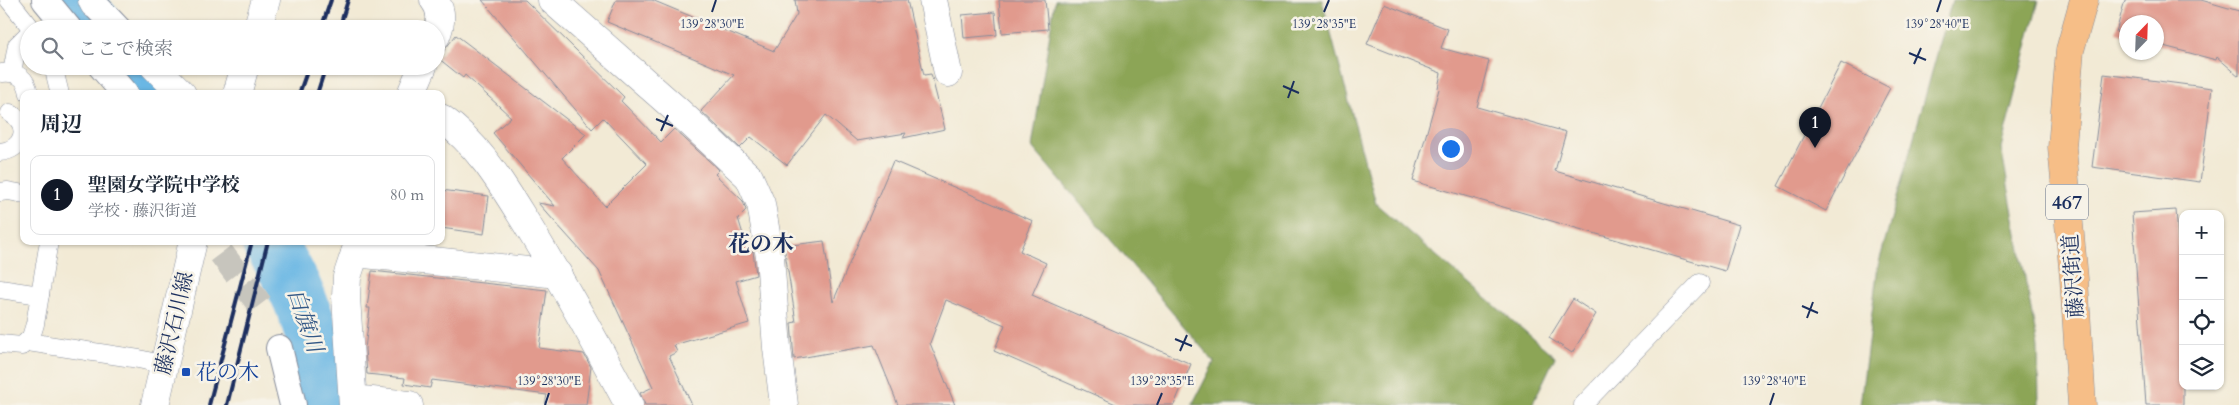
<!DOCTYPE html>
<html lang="ja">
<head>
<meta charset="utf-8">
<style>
	:root { --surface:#fff; --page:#f6f6f7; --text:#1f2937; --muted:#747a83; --line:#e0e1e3; --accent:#111827 }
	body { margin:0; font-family:Cardo,"Noto Serif JP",serif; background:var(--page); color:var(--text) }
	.controls { position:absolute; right:15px; bottom:15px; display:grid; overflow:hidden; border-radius:10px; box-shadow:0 1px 4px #0004 }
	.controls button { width:45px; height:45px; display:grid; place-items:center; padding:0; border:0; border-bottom:1px solid var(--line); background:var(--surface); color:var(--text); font:25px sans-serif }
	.compass { position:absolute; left:2119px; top:15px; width:45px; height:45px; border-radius:50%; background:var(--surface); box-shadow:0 1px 4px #0004; rotate:23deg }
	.you { position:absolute; left:1450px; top:148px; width:18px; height:18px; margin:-12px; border:4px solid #fff; border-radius:50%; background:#1a73e8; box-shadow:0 0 0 8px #1a73e833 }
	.badge { display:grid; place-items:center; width:32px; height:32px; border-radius:50%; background:var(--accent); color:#fff; font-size:16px; font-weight:700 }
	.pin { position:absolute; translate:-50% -41px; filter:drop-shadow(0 1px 2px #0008) }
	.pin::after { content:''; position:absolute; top:26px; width:18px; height:15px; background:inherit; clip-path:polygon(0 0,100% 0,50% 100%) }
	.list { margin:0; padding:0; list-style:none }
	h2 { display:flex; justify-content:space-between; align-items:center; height:65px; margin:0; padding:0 20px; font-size:21px }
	h2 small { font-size:16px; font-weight:400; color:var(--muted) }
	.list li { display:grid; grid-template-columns:32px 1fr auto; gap:15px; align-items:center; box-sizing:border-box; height:80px; margin:0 10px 10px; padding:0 10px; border:1px solid var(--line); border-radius:10px }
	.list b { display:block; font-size:19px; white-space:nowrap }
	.list p { margin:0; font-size:16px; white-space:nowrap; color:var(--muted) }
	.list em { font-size:16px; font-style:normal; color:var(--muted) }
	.icon { flex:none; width:28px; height:28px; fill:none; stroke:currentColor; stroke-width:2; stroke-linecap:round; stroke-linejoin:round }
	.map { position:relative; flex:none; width:2239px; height:405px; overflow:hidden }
	.search { position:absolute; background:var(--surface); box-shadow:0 1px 4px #0004; left:20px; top:20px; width:425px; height:55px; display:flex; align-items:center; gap:12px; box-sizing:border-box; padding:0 18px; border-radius:28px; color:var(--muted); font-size:19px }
	.panel { position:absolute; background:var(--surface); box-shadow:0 1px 4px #0004; left:20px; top:90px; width:425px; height:155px; border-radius:10px }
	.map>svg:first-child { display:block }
</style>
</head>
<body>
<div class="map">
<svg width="2239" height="405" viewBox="0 0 2239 405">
	<rect width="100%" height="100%" fill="#f7f3e8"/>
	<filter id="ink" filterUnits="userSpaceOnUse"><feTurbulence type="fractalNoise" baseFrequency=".02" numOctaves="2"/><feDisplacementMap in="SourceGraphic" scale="10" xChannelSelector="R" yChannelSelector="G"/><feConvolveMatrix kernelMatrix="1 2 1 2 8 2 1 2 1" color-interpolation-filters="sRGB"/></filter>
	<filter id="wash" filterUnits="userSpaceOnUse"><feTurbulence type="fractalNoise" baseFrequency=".0096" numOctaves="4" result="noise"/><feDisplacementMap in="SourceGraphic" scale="20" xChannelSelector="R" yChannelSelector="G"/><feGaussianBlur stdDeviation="1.12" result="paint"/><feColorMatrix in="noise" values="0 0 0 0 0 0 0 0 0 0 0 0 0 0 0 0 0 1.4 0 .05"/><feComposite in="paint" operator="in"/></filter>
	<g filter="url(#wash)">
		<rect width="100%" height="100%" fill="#f2ead5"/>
		<!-- forest -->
		<g fill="#8ca557" stroke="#546a5a">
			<path d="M1055 0H1322L1376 204 1555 357 1532 405H1192L1214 362 1032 147Z"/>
			<path d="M1952 0H2039L2001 148 2038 347 2039 405H1860L1878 266Z"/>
		</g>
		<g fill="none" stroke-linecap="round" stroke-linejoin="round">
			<!-- river -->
			<g stroke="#6ab7e4" stroke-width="54">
				<path d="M73 0 99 29"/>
				<path d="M133 66 159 94"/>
				<path d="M268 241C304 294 317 343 327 405"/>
			</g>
		</g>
		<g id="blocks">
			<!-- building -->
			<g fill="#e19a8d">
				<path d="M482 0H525L624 97 621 101 661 142 674 129 719 170 715 174 743 201 746 210 738 218 748 251H753L756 275 736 281 749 323 674 345 677 352 669 356 692 405H645L640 393 653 387 599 271 538 203 555 206 493 133 511 117 465 75 463 78 438 58 456 35 586 134 562 158 605 206 647 164 603 118 592 129Z"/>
				<path d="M616 0H652L774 51 797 14 795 0H907L924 75 931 74 945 129 903 138 906 133 857 141 826 115 787 165 751 137 740 148 701 111 734 75 607 22Z"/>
				<path d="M999 0H1045L1048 29 1002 33Z"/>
				<path d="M2125 0H2201L2239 11V76L2217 57 2216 60 2156 44V22H2126V35L2116 32Z"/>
				<path d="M1384 4 1448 29 1441 48 1489 61 1477 107 1566 132 1555 171 1739 225 1725 271 1413 181 1439 89 1438 88 1441 73 1367 44Z"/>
				<path d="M995 12 997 35 964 38 962 15Z"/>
				<path d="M1841 63 1890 88 1826 211 1778 186Z"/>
				<path d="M2104 74 2212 88 2200 182 2092 167Z"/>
				<path d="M893 161 1033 221 1020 251 1046 263 1032 295 1191 364 1174 405H1118L994 351 1005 325 946 300 930 343 955 405H898L874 345 794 359 791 323 796 322 784 246 824 241 833 302Z"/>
				<path d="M441 190 489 196 484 234 441 228Z"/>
				<path d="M2176 210 2183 300V405H2146L2132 213Z"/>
				<path d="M372 271 547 290 539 348 584 354 591 367 586 405H545L547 395 432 380 430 388 404 384 405 378 367 374 365 349 370 308H367Z"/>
				<path d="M1573 299 1596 314 1572 353 1549 338Z"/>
			</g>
		</g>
	</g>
	<g filter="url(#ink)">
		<use href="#blocks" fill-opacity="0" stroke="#868c9a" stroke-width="1"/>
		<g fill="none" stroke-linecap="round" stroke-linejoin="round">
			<!-- pedestrian-tunnel -->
			<path stroke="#c7c5bd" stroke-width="26" stroke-dasharray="26 13" stroke-linecap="butt" d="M221 253 267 314"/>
			<!-- service casing -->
			<g stroke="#868c9a" stroke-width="19">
				<g id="service">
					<path d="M9 0 32 29"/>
					<path d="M53 66 60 94"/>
					<path d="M2 73C17 71 27 78 29 94"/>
					<path d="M12 73 17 45 29 33"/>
					<path d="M0 152C24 150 31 125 10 113"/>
					<path d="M0 192 8 191 24 194"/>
					<path d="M0 289 40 295"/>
					<path d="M28 342 139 359 164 365"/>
					<path d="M0 344 22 346 31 337 35 324 49 241"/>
					<path d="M1583 405 1700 283"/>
				</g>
			</g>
			<!-- pedestrian casing -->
			<g stroke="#868c9a" stroke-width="28">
				<g id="pedestrian">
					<path d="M45 0 69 29"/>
					<path d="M94 4 118 29"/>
					<path d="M101 66 125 94"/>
					<path d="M279 348 293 405"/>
				</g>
			</g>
			<!-- minor casing -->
			<g stroke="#868c9a" stroke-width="29">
				<g id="minor">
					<path d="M92 0 94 4"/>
					<path d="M434 0C443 11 441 24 436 36"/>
					<path d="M552 0 679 112 749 177 761 204 770 257 777 348 784 405"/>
					<path d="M933 0 948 73"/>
					<path d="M154 66 182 94"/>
					<path d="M411 94 423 66"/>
					<path d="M441 118C480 145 503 186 528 226 564 285 597 345 629 405"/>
					<path d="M355 253 558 274"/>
					<path d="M353 399 409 405"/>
					<path d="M353 405 346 297 347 277 359 241"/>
				</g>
			</g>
			<!-- tertiary casing -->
			<g stroke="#868c9a" stroke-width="29">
				<g id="tertiary">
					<path d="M257 29 266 0"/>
					<path d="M237 94 245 66"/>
					<path d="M155 405 193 241"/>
				</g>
			</g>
			<!-- trunk casing -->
			<g stroke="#868c9a" stroke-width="29">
				<path id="trunk" d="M2082 405 2074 279 2062 147 2070 50 2084 0"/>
			</g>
			<!-- service -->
			<use href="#service" stroke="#fff" stroke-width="18"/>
			<!-- pedestrian -->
			<use href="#pedestrian" stroke="#fff" stroke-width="26"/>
			<!-- minor -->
			<use href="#minor" stroke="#fff" stroke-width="28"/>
			<!-- tertiary -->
			<use href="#tertiary" stroke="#fff" stroke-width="28"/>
			<!-- trunk -->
			<use href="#trunk" stroke="#f6be87" stroke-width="28"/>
			<!-- rail -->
			<g stroke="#1b2f5e" stroke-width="4">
				<path d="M321 29 331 0"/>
				<path d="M339 29 348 0"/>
				<path d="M299 94 309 66"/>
				<path d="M317 94 326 66"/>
				<path d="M209 405 252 241"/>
				<path d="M227 405 268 241"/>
			</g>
		</g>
	</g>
	<!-- ticks -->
	<path fill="none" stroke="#1b2f5e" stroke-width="2" d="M712 12 716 0M1324 12 1329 0M1937 12 1941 0M1909 53 1926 60M1914 64 1921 48M1283 86 1299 93M1288 98 1294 81M656 119 673 126M661 131 668 115M1802 306 1818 313M1807 318 1813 302M1175 339 1192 346M1180 351 1187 335M545 405 549 393M1157 405 1162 393M1770 405 1774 393"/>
	<!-- markers -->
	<rect fill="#1a4fb4" stroke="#f7f3e8" stroke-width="2" x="181" y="367" width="10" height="10" rx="2.5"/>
	<g text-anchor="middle" stroke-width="5" stroke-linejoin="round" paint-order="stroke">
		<!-- shield labels -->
		<rect fill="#f7f3e8" stroke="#5d6a87" stroke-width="1" x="2046" y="184.5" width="42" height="35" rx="4"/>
		<g font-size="20" font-weight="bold" fill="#1b2f5e">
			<text x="2067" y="209">467</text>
		</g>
		<!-- street labels -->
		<g font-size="21" fill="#1b2f5e" stroke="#f7f3e8">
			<text transform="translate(2073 276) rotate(-94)" y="7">藤沢街道</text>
			<text transform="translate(174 323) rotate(-77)" y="7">藤沢石川線</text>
		</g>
		<!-- transit labels -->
		<g font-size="21" fill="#164399" stroke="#f7f3e8" text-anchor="start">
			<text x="196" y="379">花の木</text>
		</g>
		<!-- neighbourhood labels -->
		<g font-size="22" font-weight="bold" fill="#1b2f5e" stroke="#f7f3e8">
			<text x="761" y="251">花の木</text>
		</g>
		<!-- water labels -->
		<g font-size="22" font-style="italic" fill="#335886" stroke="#f7f3e8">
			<text transform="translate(306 320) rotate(71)" y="8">白旗川</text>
		</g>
	</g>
	<g font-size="12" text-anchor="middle" fill="#1b2f5e" stroke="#f7f3e8" stroke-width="5" stroke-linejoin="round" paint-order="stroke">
		<text x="712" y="28">139°28'30"E</text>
		<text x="1324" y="28">139°28'35"E</text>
		<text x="1937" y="28">139°28'40"E</text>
		<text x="549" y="385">139°28'30"E</text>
		<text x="1162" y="385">139°28'35"E</text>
		<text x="1774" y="385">139°28'40"E</text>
	</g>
</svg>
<div class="controls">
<button>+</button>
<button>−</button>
<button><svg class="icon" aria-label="locate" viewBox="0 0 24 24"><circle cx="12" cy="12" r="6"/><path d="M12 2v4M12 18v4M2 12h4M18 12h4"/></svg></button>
<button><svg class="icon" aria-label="layers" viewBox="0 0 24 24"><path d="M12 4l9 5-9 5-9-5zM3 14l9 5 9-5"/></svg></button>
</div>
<svg class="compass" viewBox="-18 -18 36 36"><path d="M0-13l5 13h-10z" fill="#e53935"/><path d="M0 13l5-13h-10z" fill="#747a83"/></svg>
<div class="you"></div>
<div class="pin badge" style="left:1815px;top:148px">1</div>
<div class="search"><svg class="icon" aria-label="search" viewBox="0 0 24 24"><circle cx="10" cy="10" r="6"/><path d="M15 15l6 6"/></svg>ここで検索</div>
<section class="panel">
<h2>周辺<small></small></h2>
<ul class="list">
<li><span class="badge">1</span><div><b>聖園女学院中学校</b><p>学校 · 藤沢街道</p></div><em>80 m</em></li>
</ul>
</section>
</div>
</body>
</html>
